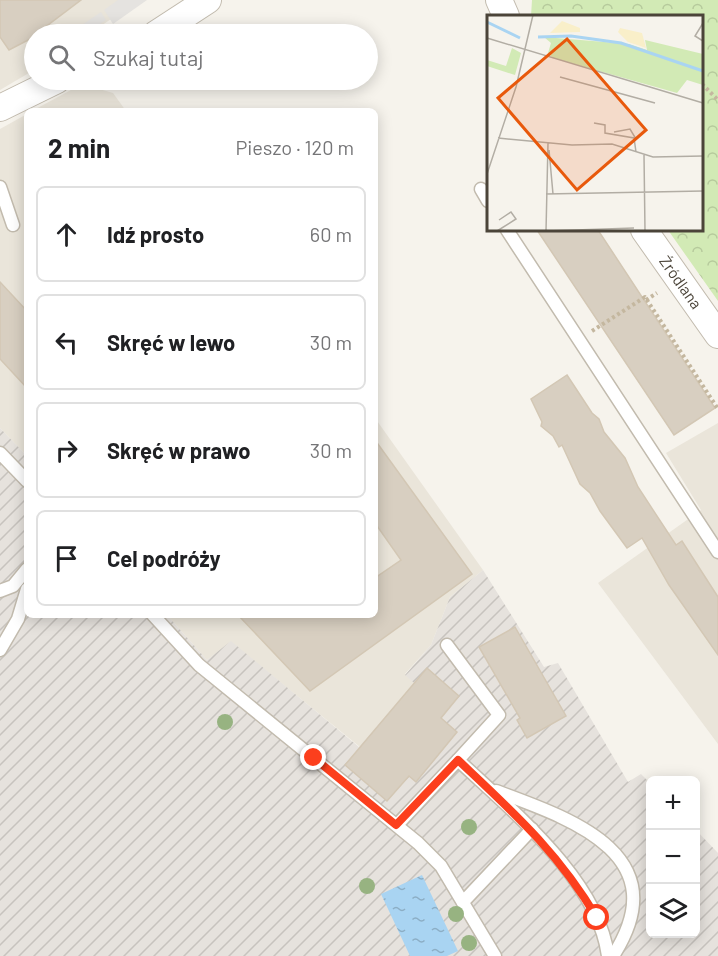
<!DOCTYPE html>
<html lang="pl">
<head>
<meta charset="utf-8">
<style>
	:root { --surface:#fff; --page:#f2f2f2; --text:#202124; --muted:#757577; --line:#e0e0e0 }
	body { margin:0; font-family:Barlow,sans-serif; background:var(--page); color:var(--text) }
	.controls { position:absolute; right:18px; bottom:18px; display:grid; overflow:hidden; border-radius:9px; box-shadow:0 3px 15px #0003 }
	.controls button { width:54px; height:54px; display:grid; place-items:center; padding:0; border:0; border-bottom:2px solid var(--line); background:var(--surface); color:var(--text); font:30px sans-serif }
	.stop { position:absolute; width:18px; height:18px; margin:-14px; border:4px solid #fc3f1d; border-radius:50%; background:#fff }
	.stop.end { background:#fc3f1d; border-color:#fff; box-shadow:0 2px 6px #0008 }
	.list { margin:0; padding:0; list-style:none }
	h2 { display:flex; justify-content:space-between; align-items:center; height:78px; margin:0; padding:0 24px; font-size:26px }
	h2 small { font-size:20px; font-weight:400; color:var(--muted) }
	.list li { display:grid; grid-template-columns:39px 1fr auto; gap:18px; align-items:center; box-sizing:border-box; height:96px; margin:0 12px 12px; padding:0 12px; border:2px solid var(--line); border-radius:9px }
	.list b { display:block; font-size:22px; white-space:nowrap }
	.list em { font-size:20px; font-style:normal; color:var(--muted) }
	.icon { flex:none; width:33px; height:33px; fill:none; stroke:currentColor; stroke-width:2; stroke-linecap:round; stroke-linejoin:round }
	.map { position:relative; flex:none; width:718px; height:956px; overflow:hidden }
	.search { position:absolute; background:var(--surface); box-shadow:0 3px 15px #0003; left:24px; top:24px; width:354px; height:66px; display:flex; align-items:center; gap:15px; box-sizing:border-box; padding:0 21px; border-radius:33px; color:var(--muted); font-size:22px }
	.panel { position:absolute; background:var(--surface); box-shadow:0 3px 15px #0003; left:24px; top:108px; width:354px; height:510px; border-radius:9px }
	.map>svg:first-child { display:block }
</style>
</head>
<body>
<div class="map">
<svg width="718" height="956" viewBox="0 0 718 956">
	<defs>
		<pattern id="industrial-furrows" width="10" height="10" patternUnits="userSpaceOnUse" patternTransform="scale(1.5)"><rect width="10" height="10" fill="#e6e2dd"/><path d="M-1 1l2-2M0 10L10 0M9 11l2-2" fill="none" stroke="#c7c3be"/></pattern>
		<pattern id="forest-crowns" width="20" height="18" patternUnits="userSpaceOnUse" patternTransform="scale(1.5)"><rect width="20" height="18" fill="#d2eab5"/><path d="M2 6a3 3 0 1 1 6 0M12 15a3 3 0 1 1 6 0" fill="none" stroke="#b6ca9c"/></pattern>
		<pattern id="water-ripples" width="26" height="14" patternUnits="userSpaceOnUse" patternTransform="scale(1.5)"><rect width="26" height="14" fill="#a9d4f2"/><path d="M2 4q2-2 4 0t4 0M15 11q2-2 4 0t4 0" fill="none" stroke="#8caec5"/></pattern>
	</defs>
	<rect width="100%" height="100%" fill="#f6f3ec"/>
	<!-- residential -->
	<g fill="#eae5da">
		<path d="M0 0H139L89 34H34V70L0 90Z"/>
		<path d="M82 84 113 93 126 111H32Z"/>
		<path d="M27 114V456L0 428V129Z"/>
		<path d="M375 418 483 570 450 597 431 645 405 674 414 683 360 747 231 642 207 660 167 615H375Z"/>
		<path d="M718 423V744L598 583 701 510 666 453Z"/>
	</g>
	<!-- industrial -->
	<path fill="url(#industrial-furrows)" d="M0 428 27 456V615H167L207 660 231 641 359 747 414 683 405 675 431 645 450 597 483 570 544 667 558 663 628 782 641 774 650 783V934H696V830L718 853V956H0Z"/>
	<!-- forest -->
	<path fill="url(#forest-crowns)" d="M532 0H718V301L668 230H702V16H531Z"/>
	<!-- parking -->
	<g fill="#e5e3e0">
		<path d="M118 0H147L113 24 104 10Z"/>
		<path d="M101 12 106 20 85 34H69Z"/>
	</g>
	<!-- water -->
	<path fill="url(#water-ripples)" d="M422 875 458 951 447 956H410L381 894Z"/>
	<!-- building -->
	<g fill="#d8cfc1" stroke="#d3c7b4" stroke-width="1.5">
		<path d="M0 0H81L28 40 9 50 0 37Z"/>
		<path d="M537 230H598L715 408 674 435Z"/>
		<path d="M0 282 27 311V388L0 359Z"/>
		<path d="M567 375 592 413 599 419 604 432 625 458 638 487 676 545 682 541 718 597V655L669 585 642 538 627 548 600 511 590 493 580 484 562 445 559 447 553 436 541 426 542 422 531 399Z"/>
		<path d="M375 440 472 574 310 691 238 615H375V578L401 560 375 523Z"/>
		<path d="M515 627 566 716 527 738 517 720 520 718 479 647Z"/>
		<path d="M427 668 459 696 441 718 457 732 416 782 409 776 387 801 345 765Z"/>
	</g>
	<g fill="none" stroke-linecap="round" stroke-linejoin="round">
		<!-- service casing -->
		<g stroke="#c2bbae" stroke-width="15">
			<g id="service">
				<path d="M0 187 13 225"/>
				<path d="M481 189 488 201"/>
				<path d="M507 230 718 552"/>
				<path d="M0 453 27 481"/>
				<path d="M0 591 13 586 27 569"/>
				<path d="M153 615 199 665 418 843 441 866 495 956"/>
				<path d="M447 645 499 715 458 760C512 811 598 879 608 956"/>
				<path d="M0 650 18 619 27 589"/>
				<path d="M496 791C572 819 678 855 613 956"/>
				<path d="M397 825 458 760"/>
				<path d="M463 902 532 829"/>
			</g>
		</g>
		<!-- minor casing -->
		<g stroke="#c2bbae" stroke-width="28">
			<g id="minor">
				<path d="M499 0 506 16"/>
				<path d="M156 34 208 0"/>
				<path d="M0 108 57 80"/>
				<path id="s1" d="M644 230 718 335"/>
			</g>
		</g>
		<!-- path -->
		<g stroke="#c4b79f" stroke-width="4" stroke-dasharray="3 3" stroke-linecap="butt">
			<path d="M702 84 718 100"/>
			<path d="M646 300 657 293"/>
			<path d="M592 331 645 297 718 409"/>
		</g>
		<!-- service -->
		<use href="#service" stroke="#fff" stroke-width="12"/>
		<!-- minor -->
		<use href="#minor" stroke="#fff" stroke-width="26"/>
	</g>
	<!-- trees -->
	<g fill="#97b381">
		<circle cx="225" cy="722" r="8"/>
		<circle cx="469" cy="827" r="8"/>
		<circle cx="367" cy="886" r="8"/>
		<circle cx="456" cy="914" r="8"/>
		<circle cx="469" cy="943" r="8"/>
	</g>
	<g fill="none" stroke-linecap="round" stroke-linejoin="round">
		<!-- route -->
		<path stroke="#fc3f1d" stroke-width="8" d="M314 758 396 825 458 760C513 812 558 852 597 918"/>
	</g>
	<g text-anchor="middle" stroke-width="4.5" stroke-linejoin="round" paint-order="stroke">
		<!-- street labels -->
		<g font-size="16" fill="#4b4439" stroke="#fff">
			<text dy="6" stroke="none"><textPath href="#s1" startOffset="64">Źródlana</textPath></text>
		</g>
	</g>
	<!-- overview -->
	<g transform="translate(487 15)">
		<rect width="216" height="216" fill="#f6f3ec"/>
		<path d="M57 22 142 29 160 35 158 25 216 39V70L200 65 190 78 66 43 61 38 64 28ZM25 33 34 38 28 60 0 51V45L19 51Z" fill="#d2eab5"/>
		<path d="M75 6 93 13V17L63 18ZM133 13 155 18 159 33 141 27 131 17Z" fill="#f9efc9"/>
		<path fill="none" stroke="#a9d4f2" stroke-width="3" d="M0 7 33 23M51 22 84 21 134 28 216 56"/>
		<path fill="none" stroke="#b2ada4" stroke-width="1.5" d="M216 8 208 21 216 26M0 23 216 88M73 62 168 88M107 108 118 110V118L147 123 149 137M127 117 143 114 149 124M11 123 85 130 125 129 166 142 216 141M62 135 66 179M157 140 158 216M0 159 29 72 46 0M59 179 216 176M10 216 29 204 24 197 12 205M59 216 61 128M59 216 147 213"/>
		<path fill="#e8590c" fill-opacity="0.15" stroke="#e8590c" stroke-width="3" d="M80 24 159 115 90 175 11 83Z"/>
		<rect width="216" height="216" fill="none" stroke="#4b4439" stroke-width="3"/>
	</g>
</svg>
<div class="controls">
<button>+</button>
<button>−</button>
<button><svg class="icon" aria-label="layers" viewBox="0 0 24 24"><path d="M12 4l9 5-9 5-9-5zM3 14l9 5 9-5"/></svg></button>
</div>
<div class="stop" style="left:597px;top:918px"></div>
<div class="stop end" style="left:314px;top:758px"></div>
<div class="search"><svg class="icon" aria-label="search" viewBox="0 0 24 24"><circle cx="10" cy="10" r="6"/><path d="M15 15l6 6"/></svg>Szukaj tutaj</div>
<section class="panel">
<h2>2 min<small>Pieszo · 120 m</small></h2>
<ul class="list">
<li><svg class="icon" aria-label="ahead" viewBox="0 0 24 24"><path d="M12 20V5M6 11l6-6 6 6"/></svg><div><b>Idź prosto</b></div><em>60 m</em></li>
<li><svg class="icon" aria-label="left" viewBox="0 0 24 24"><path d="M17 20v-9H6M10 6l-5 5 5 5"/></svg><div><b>Skręć w lewo</b></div><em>30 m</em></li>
<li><svg class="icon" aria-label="right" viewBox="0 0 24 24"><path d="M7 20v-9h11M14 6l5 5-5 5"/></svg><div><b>Skręć w prawo</b></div><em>30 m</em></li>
<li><svg class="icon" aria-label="arrive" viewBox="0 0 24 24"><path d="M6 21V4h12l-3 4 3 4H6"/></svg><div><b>Cel podróży</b></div></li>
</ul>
</section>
</div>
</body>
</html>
